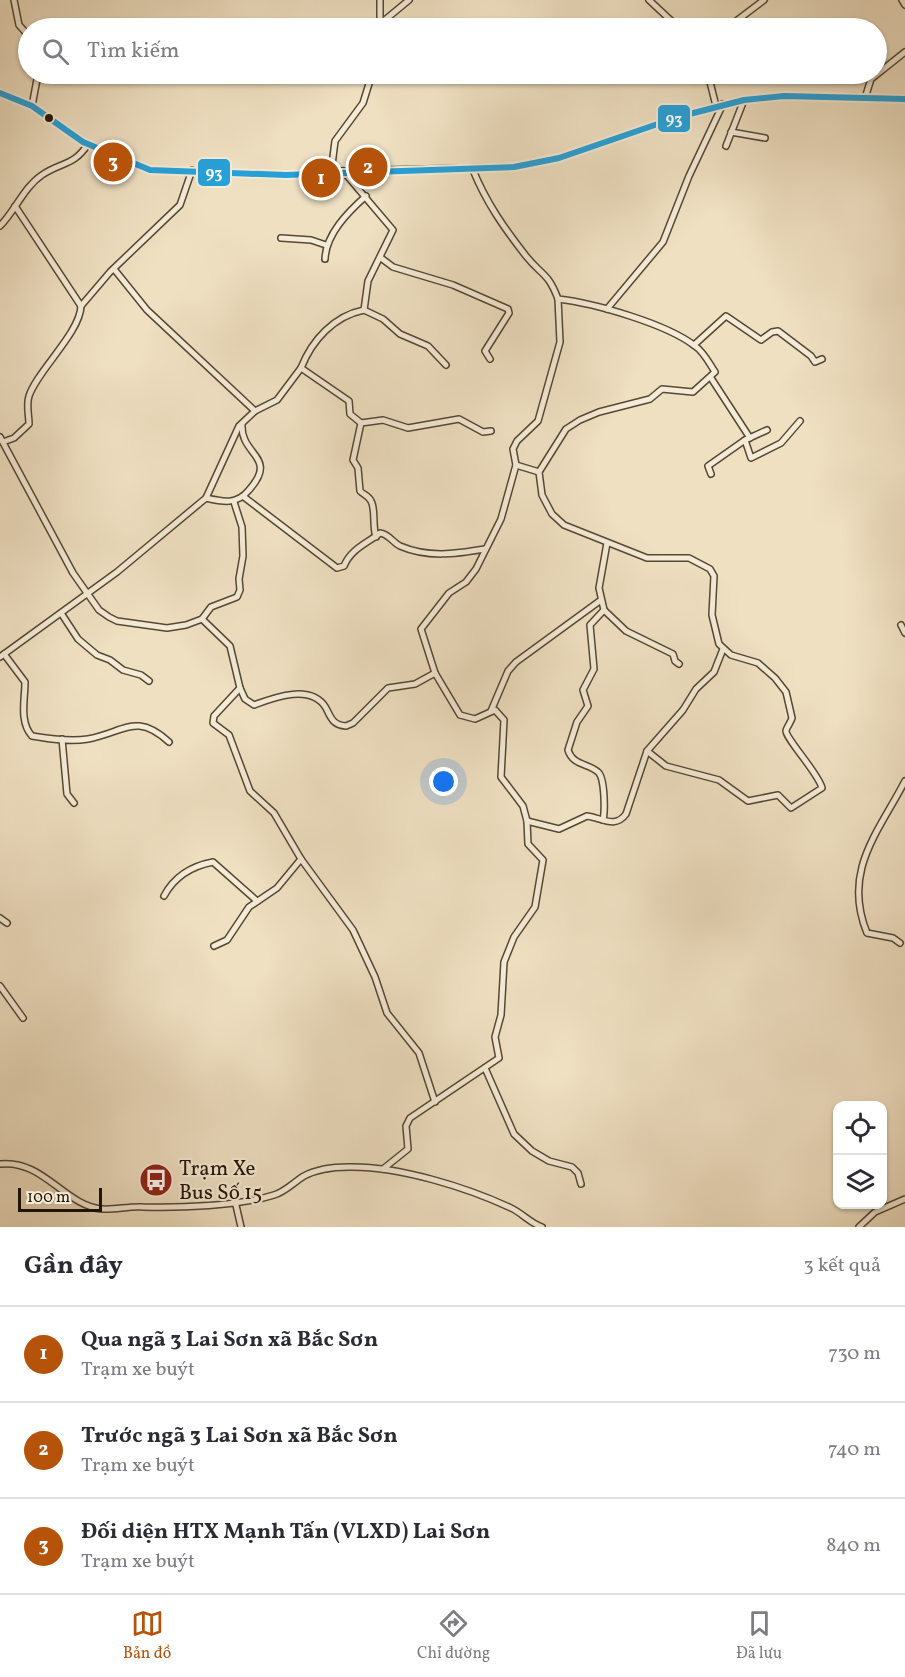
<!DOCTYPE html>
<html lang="vi">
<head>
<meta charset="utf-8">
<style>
	:root { --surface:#fff; --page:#f2f2f3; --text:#2b2b33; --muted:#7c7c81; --line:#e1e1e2; --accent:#b45309 }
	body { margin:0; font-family:Vollkorn,serif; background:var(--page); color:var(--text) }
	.controls { position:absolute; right:18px; bottom:18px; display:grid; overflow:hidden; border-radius:12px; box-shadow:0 2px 4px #0004 }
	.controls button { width:54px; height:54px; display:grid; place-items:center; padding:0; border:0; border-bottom:2px solid var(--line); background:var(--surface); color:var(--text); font:30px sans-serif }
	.scale { position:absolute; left:18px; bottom:15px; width:84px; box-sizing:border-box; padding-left:6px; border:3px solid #221504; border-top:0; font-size:16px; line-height:21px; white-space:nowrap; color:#221504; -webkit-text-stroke:4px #f5ebd7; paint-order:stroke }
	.you { position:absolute; left:444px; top:782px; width:21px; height:21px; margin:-15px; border:4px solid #fff; border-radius:50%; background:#1a73e8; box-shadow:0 0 0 9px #1a73e833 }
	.badge { display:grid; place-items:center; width:39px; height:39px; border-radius:50%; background:var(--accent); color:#fff; font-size:20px; font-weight:700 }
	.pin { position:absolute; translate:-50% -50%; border:3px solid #fff; box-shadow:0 2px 6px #0006 }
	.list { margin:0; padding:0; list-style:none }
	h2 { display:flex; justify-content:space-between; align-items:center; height:78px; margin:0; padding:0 24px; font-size:26px }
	h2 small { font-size:20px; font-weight:400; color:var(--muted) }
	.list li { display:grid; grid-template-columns:39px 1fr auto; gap:18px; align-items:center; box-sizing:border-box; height:96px; padding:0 24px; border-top:2px solid var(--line) }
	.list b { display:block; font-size:22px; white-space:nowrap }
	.list p { margin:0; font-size:20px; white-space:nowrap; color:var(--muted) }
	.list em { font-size:20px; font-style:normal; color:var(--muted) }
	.icon { flex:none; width:33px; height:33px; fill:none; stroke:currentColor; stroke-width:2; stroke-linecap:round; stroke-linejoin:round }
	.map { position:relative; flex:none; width:905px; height:1227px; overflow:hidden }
	.search { position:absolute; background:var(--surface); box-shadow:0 2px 4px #0004; left:18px; right:18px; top:18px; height:66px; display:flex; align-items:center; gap:15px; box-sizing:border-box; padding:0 21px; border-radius:33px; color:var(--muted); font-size:22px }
	.sheet { height:366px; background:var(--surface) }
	nav { display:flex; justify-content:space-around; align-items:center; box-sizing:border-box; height:84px; border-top:2px solid var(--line); background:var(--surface); font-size:16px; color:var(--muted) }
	nav a { display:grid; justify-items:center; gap:3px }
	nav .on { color:var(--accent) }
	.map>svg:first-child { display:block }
</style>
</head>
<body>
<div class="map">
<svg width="905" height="1227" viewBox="0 0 905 1227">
	<rect width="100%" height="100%" fill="#efe0c2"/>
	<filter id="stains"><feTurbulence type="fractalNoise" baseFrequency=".00333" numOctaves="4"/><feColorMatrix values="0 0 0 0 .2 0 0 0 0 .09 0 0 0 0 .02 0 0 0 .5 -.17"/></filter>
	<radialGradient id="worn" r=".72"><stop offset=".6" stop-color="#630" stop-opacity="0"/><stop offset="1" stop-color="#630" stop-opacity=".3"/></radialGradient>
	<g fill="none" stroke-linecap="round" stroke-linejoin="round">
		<!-- minor casing -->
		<g stroke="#554834" stroke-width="8">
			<g id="minor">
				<path d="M14 0 19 25 28 35"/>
				<path d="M380 0V28"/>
				<path d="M649 0 679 28"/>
				<path d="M902 0 905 5"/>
				<path d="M380 24 409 0"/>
				<path d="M727 28 764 0"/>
				<path d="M708 74 716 106"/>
				<path d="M0 93 32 106 83 142 150 170 286 175 343 171 514 167 559 158 678 117 744 100 784 96 905 99"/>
				<path d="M865 98 871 79 905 52"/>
				<path d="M32 106 38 74"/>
				<path d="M731 132 765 138"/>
				<path d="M726 146 744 100"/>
				<path d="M473 170C486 202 504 228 526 256 541 275 548 272 558 299 594 303 667 324 695 346 704 352 709 363 715 372L693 392 662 389 650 399 599 412 580 420 566 429 539 472 542 495 552 514 564 525 647 558H689L710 569 714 576 712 615 719 644 731 655 758 663 775 678 786 692 792 718C791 722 786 728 786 731 786 739 819 774 822 788L791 808 778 795 748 801 719 780 666 766 647 751"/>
				<path d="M343 171 393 230 368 281 364 310C334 316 312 340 301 368L349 401 350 414 361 423 383 420 408 428 459 419 483 432 491 431"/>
				<path d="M331 173 335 141 363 103 372 74"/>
				<path d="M15 206 81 306 110 272 180 205 192 170"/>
				<path d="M0 226C15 211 24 187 42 175 61 162 74 166 88 144"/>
				<path d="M281 238 311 240 326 245"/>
				<path d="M381 258 393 267 453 285 508 309 509 313 485 351 490 359"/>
				<path d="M325 259C326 234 348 212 366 196"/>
				<path d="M114 269 147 310 255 411"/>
				<path d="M607 309 663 242 689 176 723 104"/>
				<path d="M364 310 383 319 400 334 428 346 446 365"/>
				<path d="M694 345 726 316 761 340 772 332 778 331 811 356 815 362 822 359"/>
				<path d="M711 378 750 438"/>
				<path d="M361 423 353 460 358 468 360 491C364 495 369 496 371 501 376 510 372 525 376 537"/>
				<path d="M0 437 73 573 99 610 109 617 117 621 167 628 186 625 202 619 211 607 237 597 240 590 239 579 243 556 242 527 234 502"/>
				<path d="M745 440 751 458 781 443 800 421"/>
				<path d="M3 442 14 438 29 424C29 415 26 405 29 396 37 371 80 333 81 306"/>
				<path d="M516 465 539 472"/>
				<path d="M711 474 708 466 745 440 767 430"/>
				<path d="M244 497 337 568 344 566C351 549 366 544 380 533 389 534 392 542 400 546 428 558 455 554 485 549"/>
				<path d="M206 498C223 502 237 505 249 490 279 456 240 456 242 424"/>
				<path d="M604 610 626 631 673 654 675 661 679 664"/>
				<path d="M61 613 78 639 97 655 110 660 123 670 141 675 149 681"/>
				<path d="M202 619 230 646 240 688 214 716 213 723 229 735 250 791 274 813 301 859 353 930 375 977 387 1013 419 1053 435 1102"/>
				<path d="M901 625 905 633"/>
				<path d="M4 654 25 682C25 699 19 722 32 736 50 739 70 742 88 739 125 732 136 712 169 742"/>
				<path d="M0 657 117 572 206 498 239 426 255 411 277 400 301 368"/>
				<path d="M240 688 245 699 254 705C273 698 311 683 326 708 331 718 333 725 346 726L353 723 388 688 415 684 435 673"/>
				<path d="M491 711 508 671 516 662 601 600"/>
				<path d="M62 739 67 794 74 803"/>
				<path d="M603 820C605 811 605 778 598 772 588 763 573 766 568 750L577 722 588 706 583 690 594 669 590 625 604 610 599 588 607 543"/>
				<path d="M527 821 559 829 587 816C602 818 615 829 626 814L647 751 683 710 696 689 714 672 723 649"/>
				<path d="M164 896C174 877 192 866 213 862L257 901"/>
				<path d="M0 918 7 923"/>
				<path d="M900 943 893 938 867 933C842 871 878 833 905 781"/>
				<path d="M214 946 227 940 249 907 277 888 301 859"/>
				<path d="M0 986 23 1018"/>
				<path d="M485 1068 514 1134 532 1151 549 1161 572 1167 578 1173 581 1184"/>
				<path d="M0 1164C43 1159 65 1206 102 1209 115 1210 129 1206 143 1207 179 1208 239 1206 274 1195 285 1192 294 1182 304 1176 317 1169 335 1167 349 1167 398 1166 466 1187 511 1208 522 1213 530 1223 542 1227"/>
				<path d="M383 1169 408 1149 406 1126 410 1118 499 1058 495 1037 501 1015 504 962 514 937 535 907 543 860 528 844 527 821 523 806 501 777 504 720 495 710 475 719 460 715 435 673 421 629 449 593 466 582 476 569 501 519 516 465 513 449 517 441 538 421 560 342 558 299"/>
				<path d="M235 1201 241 1227"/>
				<path d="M859 1227 875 1212 905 1199"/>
			</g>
		</g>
		<!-- minor -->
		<use href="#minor" stroke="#f5ebd7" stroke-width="5"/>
		<!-- bus-1 casing -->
		<g stroke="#f5ebd7" stroke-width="10">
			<path id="bus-1" d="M0 93 32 106 83 142 150 170 286 175 514 167 559 158 678 117 744 100 784 96 905 99"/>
		</g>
		<!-- bus-1 -->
		<use href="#bus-1" stroke="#26a1d9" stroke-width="6"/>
	</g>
	<!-- icons -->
	<defs>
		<g id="bus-disc" transform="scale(1.725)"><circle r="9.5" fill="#8f2418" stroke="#f5ebd7"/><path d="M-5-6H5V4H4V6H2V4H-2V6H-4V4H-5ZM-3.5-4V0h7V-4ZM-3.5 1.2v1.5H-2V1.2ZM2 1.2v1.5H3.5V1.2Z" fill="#fff"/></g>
	</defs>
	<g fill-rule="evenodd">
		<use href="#bus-disc" x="156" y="1180"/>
	</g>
	<!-- markers -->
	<circle fill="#221504" stroke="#f5ebd7" stroke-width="2" cx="49" cy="118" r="5"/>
	<g text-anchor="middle" stroke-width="4.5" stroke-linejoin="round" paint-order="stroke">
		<!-- poi labels -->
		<g font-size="21" fill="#221504" stroke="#f5ebd7" text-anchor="start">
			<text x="179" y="1175">Trạm Xe<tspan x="179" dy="24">Bus Số 15</tspan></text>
		</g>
	</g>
	<g stroke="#f5ebd7" stroke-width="2">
		<rect x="657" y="104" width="34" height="29" rx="6" fill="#26a1d9"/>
		<rect x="197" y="158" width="34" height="29" rx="6" fill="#26a1d9"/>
	</g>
	<g font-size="16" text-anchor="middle" font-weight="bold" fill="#fff">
		<text x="674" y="124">93</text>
		<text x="214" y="178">93</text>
	</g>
	<rect width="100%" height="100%" filter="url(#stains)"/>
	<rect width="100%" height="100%" fill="url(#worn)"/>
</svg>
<div class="controls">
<button><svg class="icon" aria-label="locate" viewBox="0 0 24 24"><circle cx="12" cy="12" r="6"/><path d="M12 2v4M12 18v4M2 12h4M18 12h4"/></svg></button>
<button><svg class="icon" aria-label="layers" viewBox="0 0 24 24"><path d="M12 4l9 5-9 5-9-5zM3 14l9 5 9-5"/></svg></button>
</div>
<div class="scale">100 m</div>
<div class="you"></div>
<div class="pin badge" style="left:321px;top:178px">1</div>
<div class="pin badge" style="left:368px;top:167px">2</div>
<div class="pin badge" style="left:113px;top:162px">3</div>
<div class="search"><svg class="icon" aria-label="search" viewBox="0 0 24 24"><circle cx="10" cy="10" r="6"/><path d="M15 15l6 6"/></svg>Tìm kiếm</div>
</div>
<section class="sheet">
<h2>Gần đây<small>3 kết quả</small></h2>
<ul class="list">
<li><span class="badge">1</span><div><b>Qua ngã 3 Lai Sơn xã Bắc Sơn</b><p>Trạm xe buýt</p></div><em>730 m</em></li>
<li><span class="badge">2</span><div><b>Trước ngã 3 Lai Sơn xã Bắc Sơn</b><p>Trạm xe buýt</p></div><em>740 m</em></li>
<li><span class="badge">3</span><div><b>Đối diện HTX Mạnh Tấn (VLXD) Lai Sơn</b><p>Trạm xe buýt</p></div><em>840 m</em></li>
</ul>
</section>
<nav>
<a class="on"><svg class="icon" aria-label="map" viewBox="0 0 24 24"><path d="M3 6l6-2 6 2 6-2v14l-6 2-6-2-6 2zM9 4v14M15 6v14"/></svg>Bản đồ</a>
<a><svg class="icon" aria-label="directions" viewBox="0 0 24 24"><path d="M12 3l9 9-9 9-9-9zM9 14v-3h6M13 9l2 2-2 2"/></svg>Chỉ đường</a>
<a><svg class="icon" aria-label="saved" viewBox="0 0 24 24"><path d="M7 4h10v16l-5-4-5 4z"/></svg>Đã lưu</a>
</nav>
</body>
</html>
